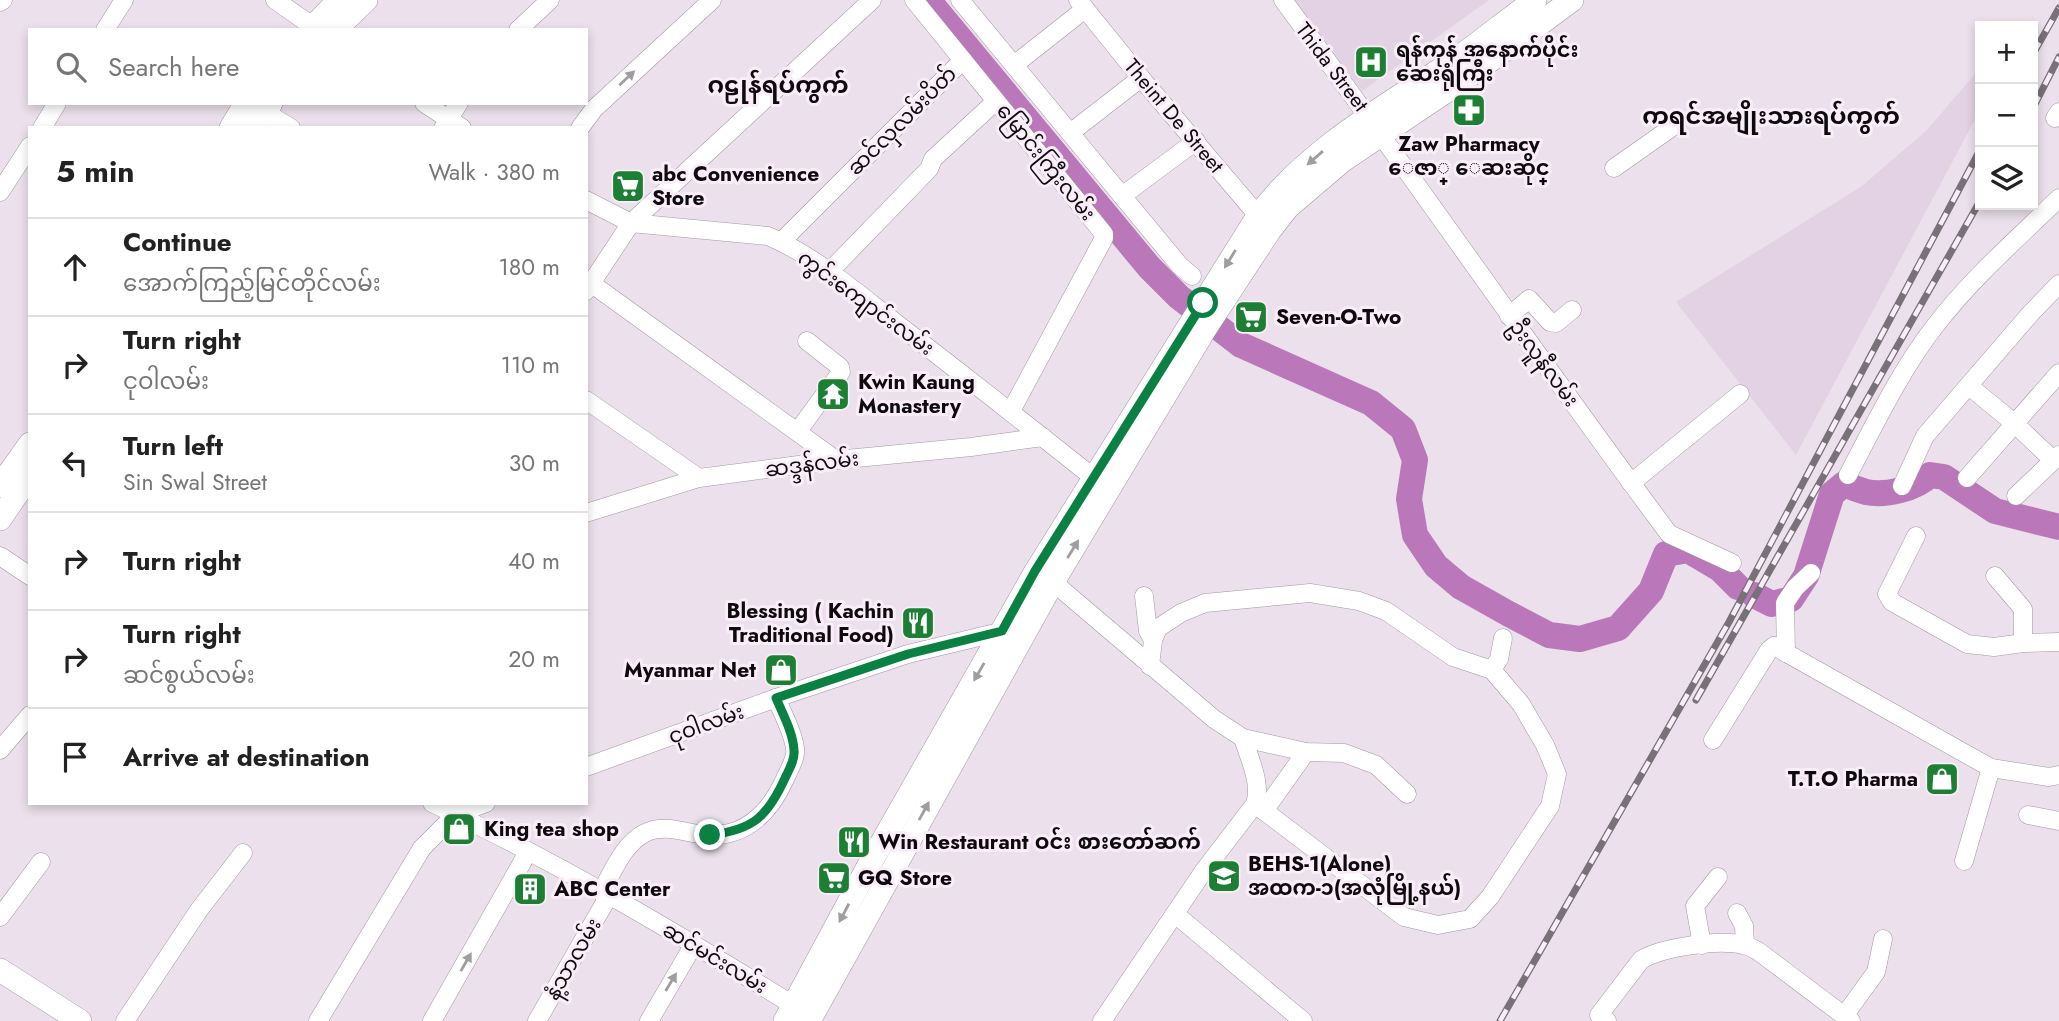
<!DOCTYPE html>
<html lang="en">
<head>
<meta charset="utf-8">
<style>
	:root { --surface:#fff; --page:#f2f2f2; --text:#222; --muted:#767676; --line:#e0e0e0 }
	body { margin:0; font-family:Jost,"Noto Sans Myanmar",sans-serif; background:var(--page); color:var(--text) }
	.controls { position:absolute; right:21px; top:21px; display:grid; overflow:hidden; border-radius:0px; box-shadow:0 4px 10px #0003 }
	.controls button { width:63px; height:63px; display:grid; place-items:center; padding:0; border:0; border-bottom:2px solid var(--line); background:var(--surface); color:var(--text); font:35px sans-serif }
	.stop { position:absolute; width:21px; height:21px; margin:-16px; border:5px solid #0b8043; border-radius:50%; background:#fff }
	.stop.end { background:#0b8043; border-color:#fff; box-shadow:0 2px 7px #0008 }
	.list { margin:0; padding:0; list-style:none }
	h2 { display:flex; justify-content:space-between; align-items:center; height:91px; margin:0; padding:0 28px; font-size:30px }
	h2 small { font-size:23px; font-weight:400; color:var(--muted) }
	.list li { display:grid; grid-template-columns:46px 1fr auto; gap:21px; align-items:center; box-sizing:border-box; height:98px; padding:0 28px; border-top:2px solid var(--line) }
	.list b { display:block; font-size:26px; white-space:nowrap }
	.list p { margin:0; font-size:23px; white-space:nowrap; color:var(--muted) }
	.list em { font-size:23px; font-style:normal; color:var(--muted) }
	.icon { flex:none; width:38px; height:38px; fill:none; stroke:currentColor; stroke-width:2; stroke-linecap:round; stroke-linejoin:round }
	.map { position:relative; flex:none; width:2059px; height:1021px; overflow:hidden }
	.search { position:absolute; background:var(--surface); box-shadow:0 4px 10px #0003; left:28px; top:28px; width:560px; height:77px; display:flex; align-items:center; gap:18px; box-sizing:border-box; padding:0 24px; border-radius:0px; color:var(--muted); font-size:26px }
	.panel { position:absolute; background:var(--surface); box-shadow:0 4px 10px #0003; left:28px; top:126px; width:560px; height:679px; border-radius:0px }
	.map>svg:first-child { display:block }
</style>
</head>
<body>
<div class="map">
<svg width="2059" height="1021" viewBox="0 0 2059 1021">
	<rect width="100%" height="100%" fill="#ebe0eb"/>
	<!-- built -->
	<g fill="#e3d2e3">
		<path d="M1294 0H1489L1362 91Z"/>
		<path d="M1980 68V110L1796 455 1676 302 1862 186 1927 130Z"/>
	</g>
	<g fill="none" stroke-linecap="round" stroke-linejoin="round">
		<!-- river -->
		<g stroke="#ba78ba" stroke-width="26">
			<path d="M928 0 1149 267 1179 297 1241 345 1371 403 1403 429 1415 460 1409 499 1415 535 1436 566 1461 587 1509 614 1549 635 1580 639 1618 628 1651 591 1666 554 1688 550 1720 569 1738 587"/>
			<path d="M1754 595 1772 604 1791 599 1806 576 1832 494 1844 484C1851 487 1859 490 1866 492 1886 496 1915 489 1930 475L1944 477 1995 511 2059 527"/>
		</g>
		<!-- minor casing -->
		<g stroke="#a298a2" stroke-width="19">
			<g id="minor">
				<path d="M275 0 318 30"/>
				<path d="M914 0 1104 234V238L1011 411"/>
				<path d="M960 0 1180 266 1192 276"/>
				<path d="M1078 0 1141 78 1266 225"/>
				<path d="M1283 0C1413 177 1538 358 1669 534L1732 563"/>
				<path d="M0 2 3 0"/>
				<path d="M105 30 124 0"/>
				<path d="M518 30 550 0"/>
				<path d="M1014 65 1085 9"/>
				<path d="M424 103 462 128"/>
				<path d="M265 112 291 128"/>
				<path d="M2055 118 2059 112"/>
				<path d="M42 128 57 103"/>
				<path d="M443 128 459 103"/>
				<path d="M580 128 594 109 712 0"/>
				<path d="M1070 133 1141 78"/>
				<path d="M1614 168 1678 123"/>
				<path d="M0 192 30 146"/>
				<path d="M1122 196 1196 141"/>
				<path d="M586 200 631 223 768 236C815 256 856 292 896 323 966 377 1035 431 1104 486"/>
				<path d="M782 241 963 60"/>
				<path d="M829 272 929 169 933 159 996 101"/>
				<path d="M592 284 836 460"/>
				<path d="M586 291 631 223 872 0"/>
				<path d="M1509 316 1529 299 1550 322 1556 323 1572 310"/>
				<path d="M1969 386 2014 423 2053 460"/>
				<path d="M586 400 699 478"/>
				<path d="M798 431 841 372 840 367 807 341"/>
				<path d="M1848 475C1875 424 1900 371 1935 326 1971 279 2017 239 2059 198"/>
				<path d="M1967 478 2059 373"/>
				<path d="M1631 483 1740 394"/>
				<path d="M1902 486 1925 436 2031 313 2059 284"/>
				<path d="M2016 496 2059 455"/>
				<path d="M586 513 699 478 836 460 971 447 1043 437"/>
				<path d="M1916 536 1887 594 1892 602 1967 644 1994 647 2023 643 2059 642"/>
				<path d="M0 556 30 576"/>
				<path d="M1995 576 2023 609V643"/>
				<path d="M1053 582 1214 719 1243 738 1306 752 1344 753 1376 765 1407 794"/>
				<path d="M1144 596 1148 631 1153 640"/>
				<path d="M1786 653 1785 603 1795 588 1811 573"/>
				<path d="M1150 666 1153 640 1158 628 1181 613 1205 603 1310 593 1359 601 1386 611 1453 657 1492 670 1521 704 1545 745 1557 774 1550 806 1490 897 1470 919 1438 925 1404 917 1255 804"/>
				<path d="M1492 670 1499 659 1503 638"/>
				<path d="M1713 740 1769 650 1774 646 1991 768 2049 777 2059 775"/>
				<path d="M0 750 30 715"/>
				<path d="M586 767 776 698 908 654 1008 630"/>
				<path d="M432 803C561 864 684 937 804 1012"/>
				<path d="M1264 811 1306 752"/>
				<path d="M2028 815 2059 821"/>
				<path d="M1964 861 1991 768"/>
				<path d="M601 892C613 872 623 844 645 833 665 823 687 834 708 835 746 837 770 812 785 779 788 772 794 762 795 754 797 740 782 712 776 698"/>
				<path d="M1737 913 1744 926 1745 945"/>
				<path d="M1175 914 1303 1021"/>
				<path d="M0 917 41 862"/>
				<path d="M1702 945 1695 906 1718 877"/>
				<path d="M1844 1016 1876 972 1883 939"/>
				<path d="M125 1021 199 910 243 853"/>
				<path d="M318 1021 422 848 456 814 486 803"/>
				<path d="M432 1021 528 852"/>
				<path d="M537 1021 608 897"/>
				<path d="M649 1021 694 944"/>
				<path d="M1102 1021 1203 872 1255 804C1262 783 1249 758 1243 738"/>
				<path d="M1607 1021 1599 1015 1641 960C1662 947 1719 939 1743 945 1749 946 1754 949 1758 951L1851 1021"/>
			</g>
		</g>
		<!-- major casing -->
		<g stroke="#a298a2" stroke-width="24">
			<g id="major">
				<path d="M310 30 339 0"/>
				<path d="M335 30 366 0"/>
				<path d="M231 128 246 103"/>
				<path d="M255 128 271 103"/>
				<path d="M0 486 30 444"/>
				<path d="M0 519 30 475"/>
				<path d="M0 970 80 1021"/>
				<path d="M785 1021 868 867 1036 571 1258 216C1309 148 1388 105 1458 58 1484 39 1509 19 1535 0"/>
				<path d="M809 1021 1053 582 1205 329 1270 230 1288 207 1342 161 1472 74 1572 0"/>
			</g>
		</g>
		<!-- minor -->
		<use href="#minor" stroke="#fff" stroke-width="18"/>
		<!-- major -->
		<use href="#major" stroke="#fff" stroke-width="23"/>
		<!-- rail casing -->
		<g stroke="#787178" stroke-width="7">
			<g id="rail">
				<path d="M2033 54 2059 8"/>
				<path d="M2033 108 2059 57"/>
				<path d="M1696 700 1980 201"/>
				<path d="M1500 1021 1729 622 1980 150"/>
			</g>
		</g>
		<!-- rail -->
		<use href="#rail" stroke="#f9eef8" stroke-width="4.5" stroke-dasharray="13" stroke-linecap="butt"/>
	</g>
	<!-- one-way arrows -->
	<defs><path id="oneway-solid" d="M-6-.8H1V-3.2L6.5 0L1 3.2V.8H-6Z" transform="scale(1.75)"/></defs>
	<g fill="#9f9d9f">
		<use href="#oneway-solid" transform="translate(627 78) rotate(-43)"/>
		<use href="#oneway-solid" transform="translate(1315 158) rotate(139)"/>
		<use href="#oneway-solid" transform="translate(1230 259) rotate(122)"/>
		<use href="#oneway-solid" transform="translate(1073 549) rotate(-58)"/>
		<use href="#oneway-solid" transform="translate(979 672) rotate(120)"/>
		<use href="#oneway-solid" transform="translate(924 811) rotate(-61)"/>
		<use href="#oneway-solid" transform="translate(844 913) rotate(118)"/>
		<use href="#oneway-solid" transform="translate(466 962) rotate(-60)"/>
		<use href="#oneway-solid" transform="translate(671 982) rotate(-59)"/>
	</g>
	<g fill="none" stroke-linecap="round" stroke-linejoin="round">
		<!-- route -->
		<path stroke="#0b8043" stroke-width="9" d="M710 835C754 830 768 816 786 776 790 768 795 759 794 750 793 733 783 714 776 698L908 654 1002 631 1035 571 1203 303"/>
	</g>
	<!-- icons -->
	<defs>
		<g id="hospital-square" transform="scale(1.75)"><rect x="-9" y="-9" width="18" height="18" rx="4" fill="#1c7f33" stroke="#f9eef8"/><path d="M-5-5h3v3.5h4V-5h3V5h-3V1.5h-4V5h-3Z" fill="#fff"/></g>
		<g id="pharmacy-square" transform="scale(1.75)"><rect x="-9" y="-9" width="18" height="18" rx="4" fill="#1c7f33" stroke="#f9eef8"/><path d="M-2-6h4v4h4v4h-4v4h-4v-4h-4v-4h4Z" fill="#fff"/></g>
		<g id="supermarket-square" transform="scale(1.75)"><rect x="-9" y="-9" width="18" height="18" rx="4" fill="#1c7f33" stroke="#f9eef8"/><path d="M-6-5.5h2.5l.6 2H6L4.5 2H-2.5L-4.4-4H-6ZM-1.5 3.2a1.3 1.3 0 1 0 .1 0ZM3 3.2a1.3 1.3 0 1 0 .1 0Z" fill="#fff"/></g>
		<g id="temple-square" transform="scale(1.75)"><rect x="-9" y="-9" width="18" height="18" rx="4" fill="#1c7f33" stroke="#f9eef8"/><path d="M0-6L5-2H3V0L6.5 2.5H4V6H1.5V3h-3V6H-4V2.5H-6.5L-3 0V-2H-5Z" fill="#fff"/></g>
		<g id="restaurant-square" transform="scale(1.75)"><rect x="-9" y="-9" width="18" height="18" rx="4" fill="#1c7f33" stroke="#f9eef8"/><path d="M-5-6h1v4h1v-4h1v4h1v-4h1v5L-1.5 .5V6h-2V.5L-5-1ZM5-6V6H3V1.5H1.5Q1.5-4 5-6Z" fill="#fff"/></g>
		<g id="shop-square" transform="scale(1.75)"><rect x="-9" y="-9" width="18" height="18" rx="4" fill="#1c7f33" stroke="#f9eef8"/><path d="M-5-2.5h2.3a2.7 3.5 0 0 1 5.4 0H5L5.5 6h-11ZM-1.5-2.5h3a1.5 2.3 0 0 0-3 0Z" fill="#fff"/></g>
		<g id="school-square" transform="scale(1.75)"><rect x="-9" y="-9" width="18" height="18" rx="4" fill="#1c7f33" stroke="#f9eef8"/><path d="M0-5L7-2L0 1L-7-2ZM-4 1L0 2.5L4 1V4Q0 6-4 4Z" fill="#fff"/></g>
		<g id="building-square" transform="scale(1.75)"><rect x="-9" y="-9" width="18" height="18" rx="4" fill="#1c7f33" stroke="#f9eef8"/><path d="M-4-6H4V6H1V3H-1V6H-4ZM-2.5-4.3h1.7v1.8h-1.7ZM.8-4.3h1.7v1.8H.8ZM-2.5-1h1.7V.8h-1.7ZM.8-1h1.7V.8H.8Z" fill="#fff"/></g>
	</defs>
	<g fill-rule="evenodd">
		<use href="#hospital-square" x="1371" y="62"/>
		<use href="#pharmacy-square" x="1469" y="110"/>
		<use href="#supermarket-square" x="628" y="186"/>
		<use href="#supermarket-square" x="1251" y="317"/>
		<use href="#temple-square" x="833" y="394"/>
		<use href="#restaurant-square" x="918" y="623"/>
		<use href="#shop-square" x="781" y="670"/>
		<use href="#shop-square" x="1942" y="779"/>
		<use href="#shop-square" x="459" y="829"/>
		<use href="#restaurant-square" x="854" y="842"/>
		<use href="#school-square" x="1224" y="876"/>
		<use href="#supermarket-square" x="834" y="878"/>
		<use href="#building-square" x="530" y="889"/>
	</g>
	<g text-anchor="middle" stroke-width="6" stroke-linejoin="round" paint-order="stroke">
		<!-- poi labels -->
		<g font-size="21" font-weight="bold" fill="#0e0a0e" stroke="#f9eef8" text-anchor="start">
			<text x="1396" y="57">ရန်ကုန် အနောက်ပိုင်း<tspan x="1396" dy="24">ဆေးရုံကြီး</tspan></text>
			<text x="1469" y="151" text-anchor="middle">Zaw Pharmacy<tspan x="1469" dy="24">ေဇာ္ ေဆးဆိုင္</tspan></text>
			<text x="652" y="181">abc Convenience<tspan x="652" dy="24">Store</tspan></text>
			<text x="1276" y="324">Seven-O-Two</text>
			<text x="858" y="389">Kwin Kaung<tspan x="858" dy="24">Monastery</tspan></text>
			<text x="894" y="618" text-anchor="end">Blessing ( Kachin<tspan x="894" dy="24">Traditional Food)</tspan></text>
			<text x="756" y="677" text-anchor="end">Myanmar Net</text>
			<text x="1918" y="786" text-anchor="end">T.T.O Pharma</text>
			<text x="484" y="836">King tea shop</text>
			<text x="878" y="849">Win Restaurant ဝင်း စားတော်ဆက်</text>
			<text x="1248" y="871">BEHS-1(Alone)<tspan x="1248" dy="24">အထက-၁(အလုံမြို့နယ်)</tspan></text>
			<text x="858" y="885">GQ Store</text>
			<text x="554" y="896">ABC Center</text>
		</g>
		<!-- street labels -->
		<g font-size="21" fill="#0e0a0e" stroke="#f9eef8">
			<text transform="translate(1332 67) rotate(53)" y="7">Thida Street</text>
			<text transform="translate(1174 116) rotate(50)" y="7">Theint De Street</text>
			<text transform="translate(902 121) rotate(-45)" y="7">ဆင်လှလမ်းပိတ်</text>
			<text transform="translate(1046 162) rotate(51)" y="7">မြောင်းကြီးလမ်း</text>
			<text transform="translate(866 303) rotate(36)" y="7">ကွင်းကျောင်းလမ်း</text>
			<text transform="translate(1544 363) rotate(54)" y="7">ဦးလူနီလမ်း</text>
			<text transform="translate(812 464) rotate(-7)" y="7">ဆဒ္ဒန်လမ်း</text>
			<text transform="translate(706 724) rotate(-20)" y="7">ငုဝါလမ်း</text>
			<text transform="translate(715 958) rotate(31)" y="7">ဆင်မင်းလမ်း</text>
			<text transform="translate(573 959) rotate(-60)" y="7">နံ့သာလမ်း</text>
		</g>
		<!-- quarter labels -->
		<g font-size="24" font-weight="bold" fill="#0e0a0e" stroke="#f9eef8">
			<text x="778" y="93">ဂဠုန်ရပ်ကွက်</text>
			<text x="1771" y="124">ကရင်အမျိုးသားရပ်ကွက်</text>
		</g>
	</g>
</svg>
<div class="controls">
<button>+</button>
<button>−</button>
<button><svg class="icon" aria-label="layers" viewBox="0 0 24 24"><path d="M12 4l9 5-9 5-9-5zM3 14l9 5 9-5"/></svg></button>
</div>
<div class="stop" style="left:1203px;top:303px"></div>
<div class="stop end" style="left:710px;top:835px"></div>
<div class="search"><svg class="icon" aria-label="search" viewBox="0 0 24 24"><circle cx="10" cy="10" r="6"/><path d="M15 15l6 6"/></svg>Search here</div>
<section class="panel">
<h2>5 min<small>Walk · 380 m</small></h2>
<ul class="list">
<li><svg class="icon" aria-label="ahead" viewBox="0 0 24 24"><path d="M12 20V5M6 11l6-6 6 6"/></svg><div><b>Continue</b><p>အောက်ကြည့်မြင်တိုင်လမ်း</p></div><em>180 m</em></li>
<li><svg class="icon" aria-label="right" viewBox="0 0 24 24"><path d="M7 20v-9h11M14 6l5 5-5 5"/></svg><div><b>Turn right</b><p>ငုဝါလမ်း</p></div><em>110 m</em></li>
<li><svg class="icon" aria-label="left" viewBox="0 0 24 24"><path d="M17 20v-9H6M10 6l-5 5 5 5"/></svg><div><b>Turn left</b><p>Sin Swal Street</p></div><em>30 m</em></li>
<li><svg class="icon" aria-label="right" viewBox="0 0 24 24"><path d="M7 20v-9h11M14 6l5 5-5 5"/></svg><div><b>Turn right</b></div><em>40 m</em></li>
<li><svg class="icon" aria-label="right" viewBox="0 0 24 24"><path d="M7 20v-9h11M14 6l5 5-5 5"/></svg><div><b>Turn right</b><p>ဆင်စွယ်လမ်း</p></div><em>20 m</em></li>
<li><svg class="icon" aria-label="arrive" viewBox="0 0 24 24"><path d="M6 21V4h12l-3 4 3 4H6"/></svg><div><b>Arrive at destination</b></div></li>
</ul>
</section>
</div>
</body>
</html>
